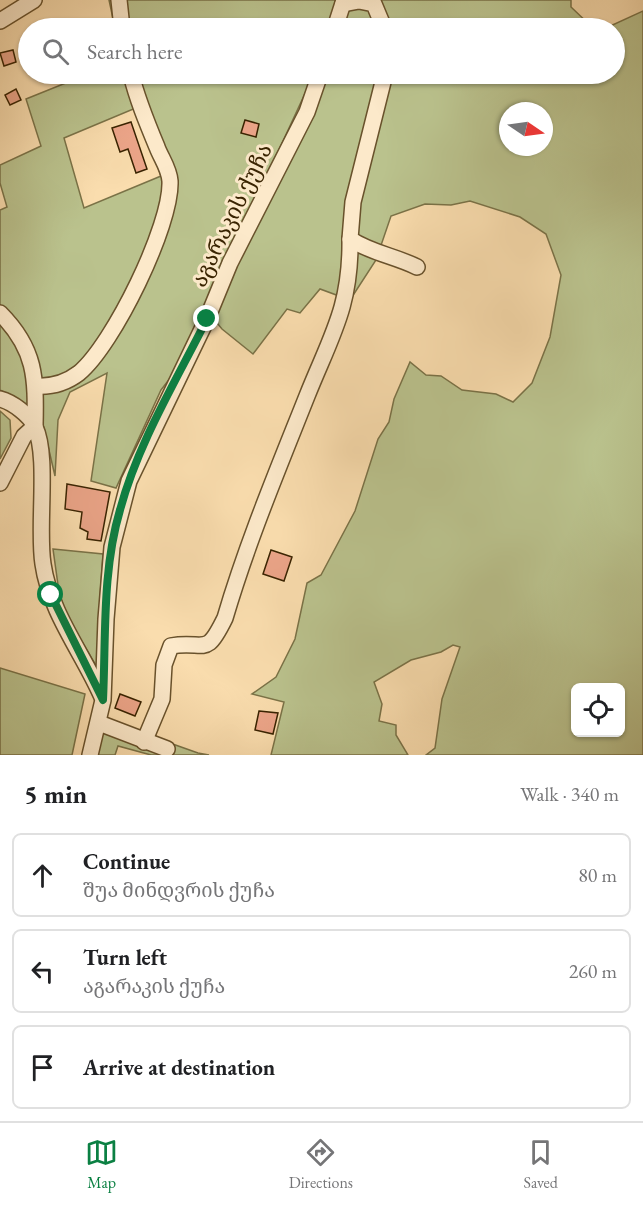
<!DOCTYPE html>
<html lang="en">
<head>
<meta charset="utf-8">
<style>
	:root { --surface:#fff; --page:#f2f2f2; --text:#202124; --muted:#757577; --line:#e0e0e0; --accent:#0b8043 }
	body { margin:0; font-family:"EB Garamond","Noto Serif Georgian",serif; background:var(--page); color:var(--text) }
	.controls { position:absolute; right:18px; bottom:18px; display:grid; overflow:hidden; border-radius:9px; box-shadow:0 2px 4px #0004 }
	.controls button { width:54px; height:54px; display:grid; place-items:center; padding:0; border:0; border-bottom:2px solid var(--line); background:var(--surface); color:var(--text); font:30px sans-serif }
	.compass { position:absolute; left:499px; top:102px; width:54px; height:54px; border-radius:50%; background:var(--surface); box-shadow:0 2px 4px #0004; rotate:103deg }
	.stop { position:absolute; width:18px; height:18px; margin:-14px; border:4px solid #0b8043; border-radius:50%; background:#fff }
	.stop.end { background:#0b8043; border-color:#fff; box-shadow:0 2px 6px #0008 }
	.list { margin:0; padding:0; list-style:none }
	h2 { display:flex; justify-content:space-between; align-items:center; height:78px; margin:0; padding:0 24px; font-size:26px }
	h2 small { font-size:20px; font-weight:400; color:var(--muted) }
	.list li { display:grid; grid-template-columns:39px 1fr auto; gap:18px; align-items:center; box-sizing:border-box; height:84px; margin:0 12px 12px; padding:0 12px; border:2px solid var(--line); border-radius:9px }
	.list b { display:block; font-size:22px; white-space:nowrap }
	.list p { margin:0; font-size:20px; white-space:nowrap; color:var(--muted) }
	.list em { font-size:20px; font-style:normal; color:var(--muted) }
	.icon { flex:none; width:33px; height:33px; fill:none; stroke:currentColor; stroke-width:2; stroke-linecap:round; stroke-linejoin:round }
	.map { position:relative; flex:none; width:643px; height:755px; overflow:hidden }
	.search { position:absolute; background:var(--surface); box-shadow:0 2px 4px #0004; left:18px; right:18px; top:18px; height:66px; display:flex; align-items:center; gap:15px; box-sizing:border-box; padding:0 21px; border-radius:33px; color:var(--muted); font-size:22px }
	.sheet { height:366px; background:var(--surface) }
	nav { display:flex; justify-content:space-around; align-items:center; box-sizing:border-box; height:84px; border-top:2px solid var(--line); background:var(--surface); font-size:16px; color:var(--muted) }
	nav a { display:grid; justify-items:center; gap:3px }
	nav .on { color:var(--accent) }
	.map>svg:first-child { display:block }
</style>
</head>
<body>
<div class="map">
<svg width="643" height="755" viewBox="0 0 643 755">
	<rect width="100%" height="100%" fill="#faddae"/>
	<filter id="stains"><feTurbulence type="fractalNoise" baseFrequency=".00333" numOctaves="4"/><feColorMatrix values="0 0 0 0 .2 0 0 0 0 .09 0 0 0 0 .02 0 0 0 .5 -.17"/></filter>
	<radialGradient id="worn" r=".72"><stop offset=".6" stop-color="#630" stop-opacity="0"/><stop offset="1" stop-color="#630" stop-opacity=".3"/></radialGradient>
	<!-- green -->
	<g fill="#bac28d" stroke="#7a7247" stroke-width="1.5" fill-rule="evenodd">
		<path d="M109 0H337L328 28H115Z"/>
		<path d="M351 0H571V7L593 28H340Z"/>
		<path d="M643 11V755H426L435 748 442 699 460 647 453 645 441 652 411 660 374 682 382 704 379 721 396 725V735L408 755H271L284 702 252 694 276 677 295 639 307 583 321 575 355 511 378 439 389 422 394 399 410 362 426 375 441 376 462 390 496 394 513 402 532 383 550 337 561 275 546 234 520 217 470 201 451 205 425 204 391 216 376 260 350 300 320 289 300 313 287 309 253 354 222 329 212 317 324 74H614V28H606ZM508 111H544V147H508ZM576 688H620V732H576Z"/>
		<path d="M88 74H314L178 368 161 390 116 488 91 481 107 373 70 392 58 420 55 476 42 420 34 348 25 332 0 308V210L7 207 0 183V165L41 146 26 99ZM138 107 161 176 84 208 64 138Z"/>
		<path d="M0 317 25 353 33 415 23 402 0 390Z"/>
		<path d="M0 411 10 420 11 438 0 459Z"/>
		<path d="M53 549 103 554 100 597 101 658 98 669 66 615 59 592Z"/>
		<path d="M0 668 85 694 72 755H0Z"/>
		<path d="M105 720 198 753 209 755H151L118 746 115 755H96Z"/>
	</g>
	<!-- building -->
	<g fill="#eca589" stroke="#392301" stroke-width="1.5">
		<path d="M13 50 16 62 4 66 0 53Z"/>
		<path d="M16 89 21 100 10 105 5 95Z"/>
		<path d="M245 120 259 124 256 137 241 133Z"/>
		<path d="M131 122 147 169 136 173 128 149 120 152 112 128Z"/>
		<path d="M67 484 110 492 101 541 87 539 88 532 80 528 82 512 65 509Z"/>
		<path d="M271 550 292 557 284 581 263 574Z"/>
		<path d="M120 694 141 702 135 716 115 708Z"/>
		<path d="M259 711 278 713 273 734 255 730Z"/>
	</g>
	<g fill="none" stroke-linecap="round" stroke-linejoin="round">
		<!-- minor casing -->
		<g stroke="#69522c" stroke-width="18">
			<g id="minor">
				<path d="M119 0 122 28"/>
				<path d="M343 4 359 1 374 4 384 28"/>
				<path d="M0 21 34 0"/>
				<path d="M335 28 344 0"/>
				<path d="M385 74 353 202 350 239C371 253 395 256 417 267"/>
				<path d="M0 313C36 349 36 378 35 426L24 436 0 483"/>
				<path d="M36 386C52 387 66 383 79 373 113 345 172 225 170 181 169 168 161 158 157 147 147 123 137 99 131 74"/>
				<path d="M0 399C12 402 30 415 35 427 49 456 37 528 43 564 50 613 83 653 102 697"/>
				<path d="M99 723 167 749"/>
				<path d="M144 742 162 699 164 665 171 646C206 640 205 659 225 618 247 543 278 469 307 396 331 336 351 307 350 239"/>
				<path d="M90 755 103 700 106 619 112 547 129 481 207 319 230 263 307 112 320 74"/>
			</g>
		</g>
		<!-- minor -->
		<use href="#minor" stroke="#fce9ca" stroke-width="15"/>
	</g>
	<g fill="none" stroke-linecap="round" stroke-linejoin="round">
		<!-- route -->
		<path stroke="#0b8043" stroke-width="8" d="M51 595 103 700C106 637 102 571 120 510 138 443 176 381 207 319"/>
	</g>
	<g text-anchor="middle" stroke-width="6" stroke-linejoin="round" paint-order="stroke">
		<!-- street labels -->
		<g font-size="22" fill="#392301" stroke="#fce9ca">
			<text transform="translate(231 215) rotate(-64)" y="8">აგარაკის ქუჩა</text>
		</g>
	</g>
	<rect width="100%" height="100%" filter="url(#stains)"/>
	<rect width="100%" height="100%" fill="url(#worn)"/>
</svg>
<div class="controls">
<button><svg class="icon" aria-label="locate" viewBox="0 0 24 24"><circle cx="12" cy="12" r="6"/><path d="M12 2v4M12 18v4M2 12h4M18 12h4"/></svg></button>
</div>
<svg class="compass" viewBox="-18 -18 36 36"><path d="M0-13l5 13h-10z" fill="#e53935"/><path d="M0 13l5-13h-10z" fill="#757577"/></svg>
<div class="stop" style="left:51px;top:595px"></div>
<div class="stop end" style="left:207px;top:319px"></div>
<div class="search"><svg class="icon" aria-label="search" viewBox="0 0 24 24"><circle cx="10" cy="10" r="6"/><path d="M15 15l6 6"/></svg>Search here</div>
</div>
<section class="sheet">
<h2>5 min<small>Walk · 340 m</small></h2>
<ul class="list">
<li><svg class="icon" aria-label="ahead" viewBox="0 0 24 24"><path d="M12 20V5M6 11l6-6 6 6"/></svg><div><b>Continue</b><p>შუა მინდვრის ქუჩა</p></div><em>80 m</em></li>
<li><svg class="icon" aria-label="left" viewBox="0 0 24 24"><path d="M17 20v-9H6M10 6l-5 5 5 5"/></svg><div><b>Turn left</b><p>აგარაკის ქუჩა</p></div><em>260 m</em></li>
<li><svg class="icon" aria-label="arrive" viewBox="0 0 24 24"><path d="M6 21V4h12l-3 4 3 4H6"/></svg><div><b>Arrive at destination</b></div></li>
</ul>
</section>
<nav>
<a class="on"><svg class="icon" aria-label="map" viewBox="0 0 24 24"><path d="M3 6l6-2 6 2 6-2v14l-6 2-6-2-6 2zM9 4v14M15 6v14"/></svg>Map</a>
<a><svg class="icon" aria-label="directions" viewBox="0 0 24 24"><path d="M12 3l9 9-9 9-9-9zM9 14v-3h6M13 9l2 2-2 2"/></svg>Directions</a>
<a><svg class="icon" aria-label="saved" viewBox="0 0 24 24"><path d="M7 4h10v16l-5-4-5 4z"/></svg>Saved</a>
</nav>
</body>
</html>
